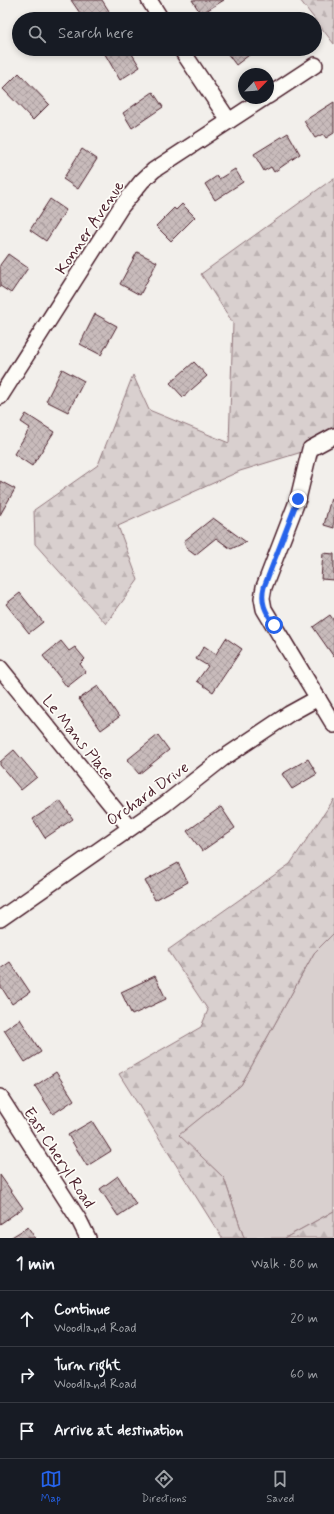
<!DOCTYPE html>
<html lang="en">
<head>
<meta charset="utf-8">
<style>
	:root { --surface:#171b24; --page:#242831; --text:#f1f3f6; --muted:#9ea1a6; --line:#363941; --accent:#2563eb }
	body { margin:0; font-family:Mynerve,sans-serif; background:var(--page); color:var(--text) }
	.compass { position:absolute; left:238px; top:68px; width:36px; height:36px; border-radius:50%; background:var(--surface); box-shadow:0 2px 6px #0003; rotate:65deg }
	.stop { position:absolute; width:12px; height:12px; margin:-9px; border:3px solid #2563eb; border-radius:50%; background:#fff }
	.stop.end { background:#2563eb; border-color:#fff; box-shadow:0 1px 4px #0008 }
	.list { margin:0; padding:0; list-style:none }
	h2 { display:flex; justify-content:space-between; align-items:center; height:52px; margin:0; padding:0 16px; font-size:17px }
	h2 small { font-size:13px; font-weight:400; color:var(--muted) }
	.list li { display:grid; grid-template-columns:26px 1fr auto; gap:12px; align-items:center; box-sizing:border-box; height:56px; padding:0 16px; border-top:1px solid var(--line) }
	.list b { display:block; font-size:15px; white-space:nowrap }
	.list p { margin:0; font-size:13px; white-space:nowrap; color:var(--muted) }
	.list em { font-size:13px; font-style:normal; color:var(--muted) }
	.icon { flex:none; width:22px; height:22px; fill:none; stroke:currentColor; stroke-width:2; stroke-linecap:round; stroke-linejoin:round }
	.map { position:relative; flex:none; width:334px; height:1238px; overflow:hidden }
	.search { position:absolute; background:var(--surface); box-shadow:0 2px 6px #0003; left:12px; right:12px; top:12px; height:44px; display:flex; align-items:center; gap:10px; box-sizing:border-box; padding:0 14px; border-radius:22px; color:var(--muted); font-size:15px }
	.sheet { height:220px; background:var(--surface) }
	nav { display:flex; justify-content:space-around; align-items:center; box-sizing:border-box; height:56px; border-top:1px solid var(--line); background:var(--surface); font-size:11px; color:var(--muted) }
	nav a { display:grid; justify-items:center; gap:2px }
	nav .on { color:var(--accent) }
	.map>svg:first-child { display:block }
</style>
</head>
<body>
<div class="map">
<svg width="334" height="1238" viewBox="0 0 334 1238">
	<defs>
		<pattern id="forest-firs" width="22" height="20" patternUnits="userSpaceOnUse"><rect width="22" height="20" fill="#d9d0cf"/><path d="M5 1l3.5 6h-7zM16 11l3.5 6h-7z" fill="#bcb2b2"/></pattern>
		<pattern id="building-cross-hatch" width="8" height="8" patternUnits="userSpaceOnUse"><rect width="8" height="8" fill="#c8bbbb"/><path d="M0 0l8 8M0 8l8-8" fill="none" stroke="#ada0a1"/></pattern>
	</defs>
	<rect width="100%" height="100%" fill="#f2efeb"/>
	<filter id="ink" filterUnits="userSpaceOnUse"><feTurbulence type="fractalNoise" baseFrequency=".025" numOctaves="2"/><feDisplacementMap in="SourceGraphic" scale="8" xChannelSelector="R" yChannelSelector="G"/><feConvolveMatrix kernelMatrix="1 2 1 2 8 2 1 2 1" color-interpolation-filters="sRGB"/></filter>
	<g filter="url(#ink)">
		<!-- green -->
		<path fill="#d9d0cf" stroke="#92787d" d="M334 933V1211L285 1238H244L224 1178 178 1135 241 1085 314 953Z"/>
		<!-- forest -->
		<g fill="url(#forest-firs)" stroke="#92787d">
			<path d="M300 0H334V44Z"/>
			<path d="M334 178V437L315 448 240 471 118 526 138 580 106 624 35 544 34 510 98 465 133 375 149 410 229 443 233 323 201 274Z"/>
			<path d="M334 799V933L314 953 241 1085 179 1135 224 1178 244 1238H222L119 1074 201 1027 208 1010 168 950 290 864Z"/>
			<path d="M334 1211V1238H285Z"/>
		</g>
		<!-- building -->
		<g fill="url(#building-cross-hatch)" stroke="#4a1f2b">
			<path d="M71 0H102L109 11 97 19H84Z"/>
			<path d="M192 0H224L201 14Z"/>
			<path d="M102 49H129L140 67 120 80Z"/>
			<path d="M224 49H257L236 65Z"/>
			<path d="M19 73 49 104 33 120 3 89Z"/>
			<path d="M153 92 163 107 132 128 123 113Z"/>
			<path d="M334 102V133L326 138 323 134 315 138 304 121Z"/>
			<path d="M288 133 300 154 274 172 271 167 264 171 254 154Z"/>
			<path d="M82 149 97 159 78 189 63 179Z"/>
			<path d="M235 169 243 182 215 200 205 184 217 176 219 179Z"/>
			<path d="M50 199 66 210 46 241 30 230Z"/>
			<path d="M182 204 195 217 171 241 156 226 174 208 176 210Z"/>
			<path d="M137 252 157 262 140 295 120 284Z"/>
			<path d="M8 254 28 268 11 293 0 286V265Z"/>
			<path d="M95 314 117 326 101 355 80 344Z"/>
			<path d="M194 362 207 376 183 397 170 383Z"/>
			<path d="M62 369 84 381 68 412 46 401Z"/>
			<path d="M26 414 54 432 32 466 14 454 30 428 21 422Z"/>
			<path d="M0 481 15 489 0 515Z"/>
			<path d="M331 498 334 499V528L324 525Z"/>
			<path d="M213 518 246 542 231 549 216 538 195 555 187 549 184 541Z"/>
			<path d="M323 553 334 554V580L321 579Z"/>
			<path d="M20 593 43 622 29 633 6 604Z"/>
			<path d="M330 615 334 621V657L313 627Z"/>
			<path d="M226 638 242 649 213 692 197 681 208 666 196 659 204 646 216 654Z"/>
			<path d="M61 641 69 651 75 647 85 659 80 664 86 672 67 687 43 656Z"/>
			<path d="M98 686 119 717 101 730 79 699Z"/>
			<path d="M158 735 169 750 139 774 127 760Z"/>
			<path d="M14 750 37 777 21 790 0 765V762Z"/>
			<path d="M308 759 317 774 292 789 282 774Z"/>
			<path d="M60 801 73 819 45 838 33 819Z"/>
			<path d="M221 807 235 828 202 851 187 831Z"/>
			<path d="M178 863 188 882 155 900 145 881Z"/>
			<path d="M10 962 30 992 12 1004 0 985V969Z"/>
			<path d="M155 976 166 999 132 1015 121 992Z"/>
			<path d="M20 1019 41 1052 25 1062 4 1030Z"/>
			<path d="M56 1072 74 1100 53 1114 35 1086Z"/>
			<path d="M92 1121 111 1151 87 1166 68 1135Z"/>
			<path d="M0 1175 23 1208 0 1224Z"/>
			<path d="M118 1176 136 1204 118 1216 100 1189Z"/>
			<path d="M28 1227 35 1238H10Z"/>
		</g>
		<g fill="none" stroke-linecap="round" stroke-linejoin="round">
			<!-- minor casing -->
			<g stroke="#4a1f2b" stroke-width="18">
				<g id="minor">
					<path d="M149 0 161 19"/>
					<path d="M181 49 229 121"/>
					<path d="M268 96 315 65"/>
					<path d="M0 397 121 207 142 181 154 170 264 98"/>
					<path d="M334 436 310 449 298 499 264 587 262 598 264 609 334 725"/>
					<path d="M0 668 130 828"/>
					<path d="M0 919 165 804 222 759 289 714 318 698"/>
					<path d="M0 1097 79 1220 88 1238"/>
				</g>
			</g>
			<!-- minor -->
			<use href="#minor" stroke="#fdfcf7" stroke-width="15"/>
		</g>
	</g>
	<g fill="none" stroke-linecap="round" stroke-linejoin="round" filter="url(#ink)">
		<!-- route -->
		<path stroke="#2563eb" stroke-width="5" d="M274 625C266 612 260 603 264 587L298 499"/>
	</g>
	<g text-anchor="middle" stroke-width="3.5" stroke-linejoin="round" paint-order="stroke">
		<!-- street labels -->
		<g font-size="16" fill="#4a1f2b" stroke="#fdfcf7">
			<text transform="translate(89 227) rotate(-56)" y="6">Konner Avenue</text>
			<text transform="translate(79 737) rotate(51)" y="6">Le Mans Place</text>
			<text transform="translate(147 793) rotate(-36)" y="6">Orchard Drive</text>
			<text transform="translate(60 1157) rotate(57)" y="6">East Cheryl Road</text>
		</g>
	</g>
</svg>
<svg class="compass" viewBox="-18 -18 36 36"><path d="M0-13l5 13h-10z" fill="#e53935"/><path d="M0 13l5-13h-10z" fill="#9ea1a6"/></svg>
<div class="stop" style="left:274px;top:625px"></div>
<div class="stop end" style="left:298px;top:499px"></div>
<div class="search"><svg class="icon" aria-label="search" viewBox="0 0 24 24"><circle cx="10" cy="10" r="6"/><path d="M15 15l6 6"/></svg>Search here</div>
</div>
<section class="sheet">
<h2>1 min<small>Walk · 80 m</small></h2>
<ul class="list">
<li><svg class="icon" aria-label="ahead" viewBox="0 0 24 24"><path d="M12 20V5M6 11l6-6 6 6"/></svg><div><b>Continue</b><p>Woodland Road</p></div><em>20 m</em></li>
<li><svg class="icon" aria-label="right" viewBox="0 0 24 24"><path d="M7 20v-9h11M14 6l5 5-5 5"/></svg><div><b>Turn right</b><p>Woodland Road</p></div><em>60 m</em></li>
<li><svg class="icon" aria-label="arrive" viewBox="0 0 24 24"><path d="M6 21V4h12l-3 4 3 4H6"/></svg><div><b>Arrive at destination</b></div></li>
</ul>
</section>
<nav>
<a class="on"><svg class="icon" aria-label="map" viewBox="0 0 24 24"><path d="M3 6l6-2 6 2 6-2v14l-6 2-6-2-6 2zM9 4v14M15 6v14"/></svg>Map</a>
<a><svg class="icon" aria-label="directions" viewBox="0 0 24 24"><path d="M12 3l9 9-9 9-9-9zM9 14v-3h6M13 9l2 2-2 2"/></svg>Directions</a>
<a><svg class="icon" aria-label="saved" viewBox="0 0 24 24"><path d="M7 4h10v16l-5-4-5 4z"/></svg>Saved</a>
</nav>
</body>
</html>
